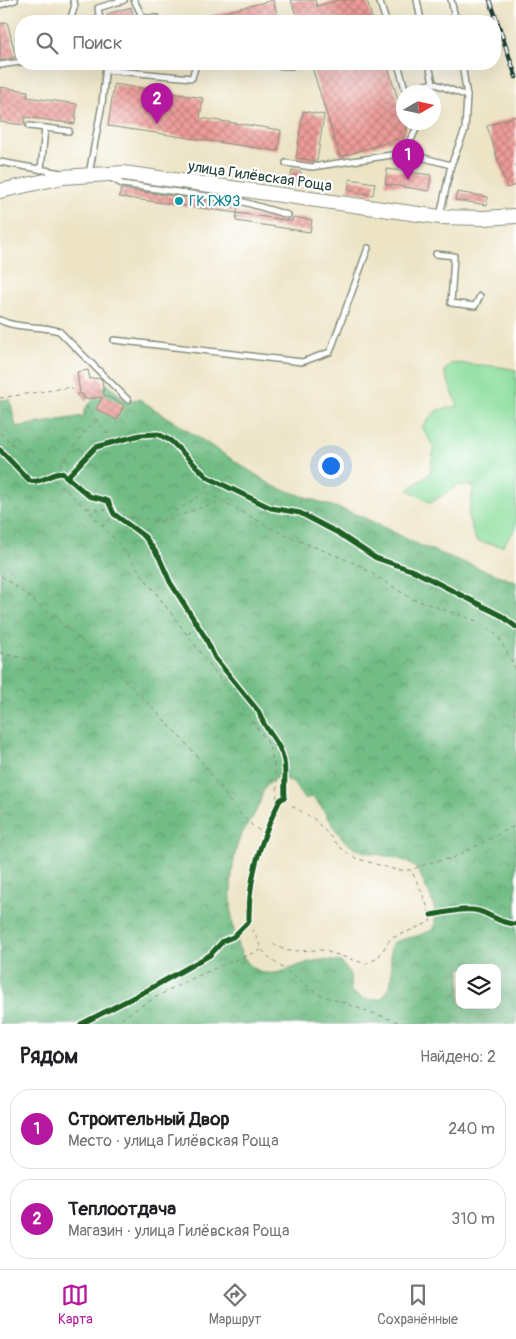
<!DOCTYPE html>
<html lang="ru">
<head>
<meta charset="utf-8">
<style>
	:root { --surface:#fff; --page:#f2f2f2; --text:#202124; --muted:#757577; --line:#e0e0e0; --accent:#b5179e }
	body { margin:0; font-family:Pangolin,sans-serif; background:var(--page); color:var(--text) }
	.controls { position:absolute; right:15px; bottom:15px; display:grid; overflow:hidden; border-radius:10px; box-shadow:0 5px 20px #0002 }
	.controls button { width:45px; height:45px; display:grid; place-items:center; padding:0; border:0; border-bottom:1px solid var(--line); background:var(--surface); color:var(--text); font:25px sans-serif }
	.compass { position:absolute; left:396px; top:85px; width:45px; height:45px; border-radius:50%; background:var(--surface); box-shadow:0 5px 20px #0002; rotate:81deg }
	.you { position:absolute; left:330px; top:465px; width:18px; height:18px; margin:-12px; border:4px solid #fff; border-radius:50%; background:#1a73e8; box-shadow:0 0 0 8px #1a73e833 }
	.badge { display:grid; place-items:center; width:32px; height:32px; border-radius:50%; background:var(--accent); color:#fff; font-size:16px; font-weight:700 }
	.pin { position:absolute; translate:-50% -41px; filter:drop-shadow(0 1px 2px #0008) }
	.pin::after { content:''; position:absolute; top:26px; width:18px; height:15px; background:inherit; clip-path:polygon(0 0,100% 0,50% 100%) }
	.list { margin:0; padding:0; list-style:none }
	h2 { display:flex; justify-content:space-between; align-items:center; height:65px; margin:0; padding:0 20px; font-size:21px }
	h2 small { font-size:16px; font-weight:400; color:var(--muted) }
	.list li { display:grid; grid-template-columns:32px 1fr auto; gap:15px; align-items:center; box-sizing:border-box; height:80px; margin:0 10px 10px; padding:0 10px; border:1px solid var(--line); border-radius:20px }
	.list b { display:block; font-size:19px; white-space:nowrap }
	.list p { margin:0; font-size:16px; white-space:nowrap; color:var(--muted) }
	.list em { font-size:16px; font-style:normal; color:var(--muted) }
	.icon { flex:none; width:28px; height:28px; fill:none; stroke:currentColor; stroke-width:2; stroke-linecap:round; stroke-linejoin:round }
	.map { position:relative; flex:none; width:516px; height:1024px; overflow:hidden }
	.search { position:absolute; background:var(--surface); box-shadow:0 5px 20px #0002; left:15px; right:15px; top:15px; height:55px; display:flex; align-items:center; gap:12px; box-sizing:border-box; padding:0 18px; border-radius:20px; color:var(--muted); font-size:19px }
	.sheet { height:245px; background:var(--surface) }
	nav { display:flex; justify-content:space-around; align-items:center; box-sizing:border-box; height:70px; border-top:1px solid var(--line); background:var(--surface); font-size:14px; color:var(--muted) }
	nav a { display:grid; justify-items:center; gap:2px }
	nav .on { color:var(--accent) }
	.map>svg:first-child { display:block }
</style>
</head>
<body>
<div class="map">
<svg width="516" height="1024" viewBox="0 0 516 1024">
	<defs>
		<pattern id="forest-crowns" width="20" height="18" patternUnits="userSpaceOnUse" patternTransform="scale(1.25)"><rect width="20" height="18" fill="#72bd85"/><path d="M2 6a3 3 0 1 1 6 0M12 15a3 3 0 1 1 6 0" fill="none" stroke="#5d9b6e"/></pattern>
		<pattern id="building-cross-hatch" width="8" height="8" patternUnits="userSpaceOnUse" patternTransform="scale(1.25)"><rect width="8" height="8" fill="#ee9c98"/><path d="M0 0l8 8M0 8l8-8" fill="none" stroke="#c0807d"/></pattern>
	</defs>
	<rect width="100%" height="100%" fill="#fff"/>
	<filter id="ink" filterUnits="userSpaceOnUse"><feTurbulence type="fractalNoise" baseFrequency=".02" numOctaves="2"/><feDisplacementMap in="SourceGraphic" scale="10" xChannelSelector="R" yChannelSelector="G"/><feConvolveMatrix kernelMatrix="1 2 1 2 8 2 1 2 1" color-interpolation-filters="sRGB"/></filter>
	<filter id="wash" filterUnits="userSpaceOnUse"><feTurbulence type="fractalNoise" baseFrequency=".0096" numOctaves="4" result="noise"/><feDisplacementMap in="SourceGraphic" scale="20" xChannelSelector="R" yChannelSelector="G"/><feGaussianBlur stdDeviation="1.12" result="paint"/><feColorMatrix in="noise" values="0 0 0 0 0 0 0 0 0 0 0 0 0 0 0 0 0 1.4 0 .05"/><feComposite in="paint" operator="in"/></filter>
	<g filter="url(#wash)">
		<rect width="100%" height="100%" fill="#ede4c6"/>
		<!-- green -->
		<path fill="#8dde9e" stroke="#568e69" d="M452 363 495 366 516 370V529L502 546 476 541 468 516 474 486 458 485 431 503 408 490 430 473 434 448 422 427 437 410 458 406 444 371Z"/>
		<!-- forest -->
		<path fill="url(#forest-crowns)" stroke="#487d5c" fill-rule="evenodd" d="M107 384 126 401 139 399 273 486 361 516 421 546 516 582V1024H0V400L10 399 16 427 84 416V410ZM281 776 293 783 304 799 312 797C328 811 333 832 350 845 369 859 402 851 418 871 421 876 424 883 426 888 434 903 437 912 434 929 420 937 407 937 392 943 386 966 400 980 381 999L366 1000 351 992 350 974 341 962C332 961 323 959 314 961 292 965 271 984 250 965 225 942 228 870 239 840 243 829 253 819 258 807 265 789 261 785 281 776ZM460 968H497V1005H460Z"/>
		<g id="blocks">
			<!-- building -->
			<g fill="url(#building-cross-hatch)">
				<path d="M273 0 279 21H196V19Z"/>
				<path d="M291 0H315L317 6 338 0H367L373 21H298Z"/>
				<path d="M131 7 134 19 109 21 107 14Z"/>
				<path d="M7 22 16 57 0 61V24Z"/>
				<path d="M311 64H387L407 128 404 137 340 157Z"/>
				<path d="M114 84 203 98 200 118 281 130 278 151 108 126Z"/>
				<path d="M0 87 28 91 27 97 77 104 75 124 25 117 24 125 0 122Z"/>
				<path d="M303 111 324 115 317 161 296 158Z"/>
				<path d="M516 116V185L507 188 487 126Z"/>
				<path d="M387 169 431 175 429 191 385 184Z"/>
				<path d="M292 170 301 172 300 182 290 181Z"/>
				<path d="M350 179 375 183 373 195 348 190Z"/>
				<path d="M121 189 238 205 237 213 119 197Z"/>
				<path d="M457 192 488 197 487 205 455 200Z"/>
				<path d="M237 213 292 221 293 217 312 220 310 232 236 221Z"/>
				<path d="M88 370 90 379 100 378 102 380 104 395 124 405 117 420 96 409 102 397 84 399 83 394H80L77 372Z"/>
			</g>
		</g>
	</g>
	<g filter="url(#ink)">
		<use href="#blocks" fill-opacity="0" stroke="#86907d" stroke-width="1"/>
		<g fill="none" stroke-linecap="round" stroke-linejoin="round">
			<!-- lane casing -->
			<g stroke="#86907d" stroke-width="8">
				<g id="lane">
					<path d="M134 0 143 18H157V21"/>
					<path d="M379 0 386 21"/>
					<path d="M417 0 421 21"/>
					<path d="M451 0 456 21"/>
					<path d="M0 5 15 0"/>
					<path d="M70 21 75 5 73 0"/>
					<path d="M100 21 98 8 124 0"/>
					<path d="M242 64 291 66"/>
					<path d="M398 64 406 92"/>
					<path d="M429 64 433 83"/>
					<path d="M0 65 21 62"/>
					<path d="M106 70 192 78 196 64"/>
					<path d="M406 90 433 83 467 96"/>
					<path d="M29 126 45 128 41 170"/>
					<path d="M45 128 69 131"/>
					<path d="M405 153 417 127 415 122"/>
					<path d="M0 162 61 173"/>
					<path d="M286 163 312 167 405 153 451 165"/>
					<path d="M89 174 102 104 106 64"/>
					<path d="M109 177 122 184 240 201 288 215"/>
					<path d="M440 216 451 165 465 130 467 96 462 64"/>
					<path d="M436 254 454 256 451 303 475 306 480 296"/>
					<path d="M0 320C17 329 40 325 59 331L128 400"/>
					<path d="M114 340 302 362 330 352 368 248"/>
				</g>
			</g>
			<!-- secondary casing -->
			<g stroke="#86907d" stroke-width="16">
				<path id="secondary" d="M0 191 63 177 123 173 440 217 484 218 516 216"/>
			</g>
			<!-- path -->
			<g stroke="#86907d" stroke-width="1" stroke-dasharray="4 4" stroke-linecap="butt">
				<path d="M0 398 71 387 114 442"/>
				<path d="M0 433 86 508 119 544 267 741C280 781 282 795 265 834 232 815 220 782 196 755 137 688 72 627 0 575"/>
				<path d="M0 457 12 443"/>
				<path d="M55 473 89 426 96 421"/>
				<path d="M207 477 206 492 282 534 357 564 412 599 477 621 498 636 516 669"/>
				<path d="M87 508 109 510 114 514"/>
				<path d="M162 520 205 492"/>
				<path d="M103 527 114 514 160 522 221 501"/>
				<path d="M188 634 197 627"/>
				<path d="M0 653C9 655 18 657 27 659 57 667 72 678 99 655"/>
				<path d="M292 806 314 819 342 849 355 858 396 870H411L428 863 453 858 516 825"/>
				<path d="M249 921 262 950 273 961 318 994 404 1024"/>
				<path d="M273 944 287 951 322 950 366 964 378 958 390 939 430 922C432 911 417 882 411 870"/>
				<path d="M115 1024C153 994 216 966 262 950"/>
			</g>
			<!-- lane -->
			<use href="#lane" stroke="#fff" stroke-width="5"/>
			<!-- secondary -->
			<use href="#secondary" stroke="#fff" stroke-width="14"/>
			<!-- rail casing -->
			<g stroke="#1f3d34" stroke-width="4.5">
				<path id="rail" d="M490 0 516 77"/>
			</g>
			<!-- rail -->
			<use href="#rail" stroke="#fff" stroke-width="2.5" stroke-dasharray="8" stroke-linecap="butt"/>
			<!-- cycleway casing -->
			<g stroke="#fff" stroke-width="8">
				<g id="cycleway">
					<path d="M0 450 30 481C44 483 50 473 62 473L89 496 108 501 114 514 145 537 159 557 170 582 205 637 215 658 259 712C263 729 281 742 284 761 286 772 284 785 285 797L280 800C261 838 248 878 249 921L233 937 223 941 210 955 146 991 81 1024"/>
					<path d="M67 477 96 447 140 435 158 434 171 441 207 477 271 508 300 513 338 533 376 558 414 571 502 616 516 627"/>
					<path d="M431 915C446 913 464 907 479 911 492 915 501 924 516 924"/>
				</g>
			</g>
			<!-- cycleway -->
			<use href="#cycleway" stroke="#1b5e20" stroke-width="5"/>
		</g>
	</g>
	<!-- markers -->
	<circle fill="#0f9aa8" stroke="#fff" stroke-width="2" cx="179" cy="201" r="5"/>
	<g text-anchor="middle" stroke-width="4.5" stroke-linejoin="round" paint-order="stroke">
		<!-- street labels -->
		<g font-size="15" fill="#1f3d34" stroke="#fff">
			<text transform="translate(260 176) rotate(8)" y="5">улица Гилёвская Роща</text>
		</g>
		<!-- culture labels -->
		<g font-size="15" fill="#0d838f" stroke="#fff" text-anchor="start">
			<text x="189" y="206">ГК ГЖ93</text>
		</g>
	</g>
</svg>
<div class="controls">
<button><svg class="icon" aria-label="layers" viewBox="0 0 24 24"><path d="M12 4l9 5-9 5-9-5zM3 14l9 5 9-5"/></svg></button>
</div>
<svg class="compass" viewBox="-18 -18 36 36"><path d="M0-13l5 13h-10z" fill="#e53935"/><path d="M0 13l5-13h-10z" fill="#757577"/></svg>
<div class="you"></div>
<div class="pin badge" style="left:408px;top:180px">1</div>
<div class="pin badge" style="left:157px;top:124px">2</div>
<div class="search"><svg class="icon" aria-label="search" viewBox="0 0 24 24"><circle cx="10" cy="10" r="6"/><path d="M15 15l6 6"/></svg>Поиск</div>
</div>
<section class="sheet">
<h2>Рядом<small>Найдено: 2</small></h2>
<ul class="list">
<li><span class="badge">1</span><div><b>Строительный Двор</b><p>Место · улица Гилёвская Роща</p></div><em>240 m</em></li>
<li><span class="badge">2</span><div><b>Теплоотдача</b><p>Магазин · улица Гилёвская Роща</p></div><em>310 m</em></li>
</ul>
</section>
<nav>
<a class="on"><svg class="icon" aria-label="map" viewBox="0 0 24 24"><path d="M3 6l6-2 6 2 6-2v14l-6 2-6-2-6 2zM9 4v14M15 6v14"/></svg>Карта</a>
<a><svg class="icon" aria-label="directions" viewBox="0 0 24 24"><path d="M12 3l9 9-9 9-9-9zM9 14v-3h6M13 9l2 2-2 2"/></svg>Маршрут</a>
<a><svg class="icon" aria-label="saved" viewBox="0 0 24 24"><path d="M7 4h10v16l-5-4-5 4z"/></svg>Сохранённые</a>
</nav>
</body>
</html>
